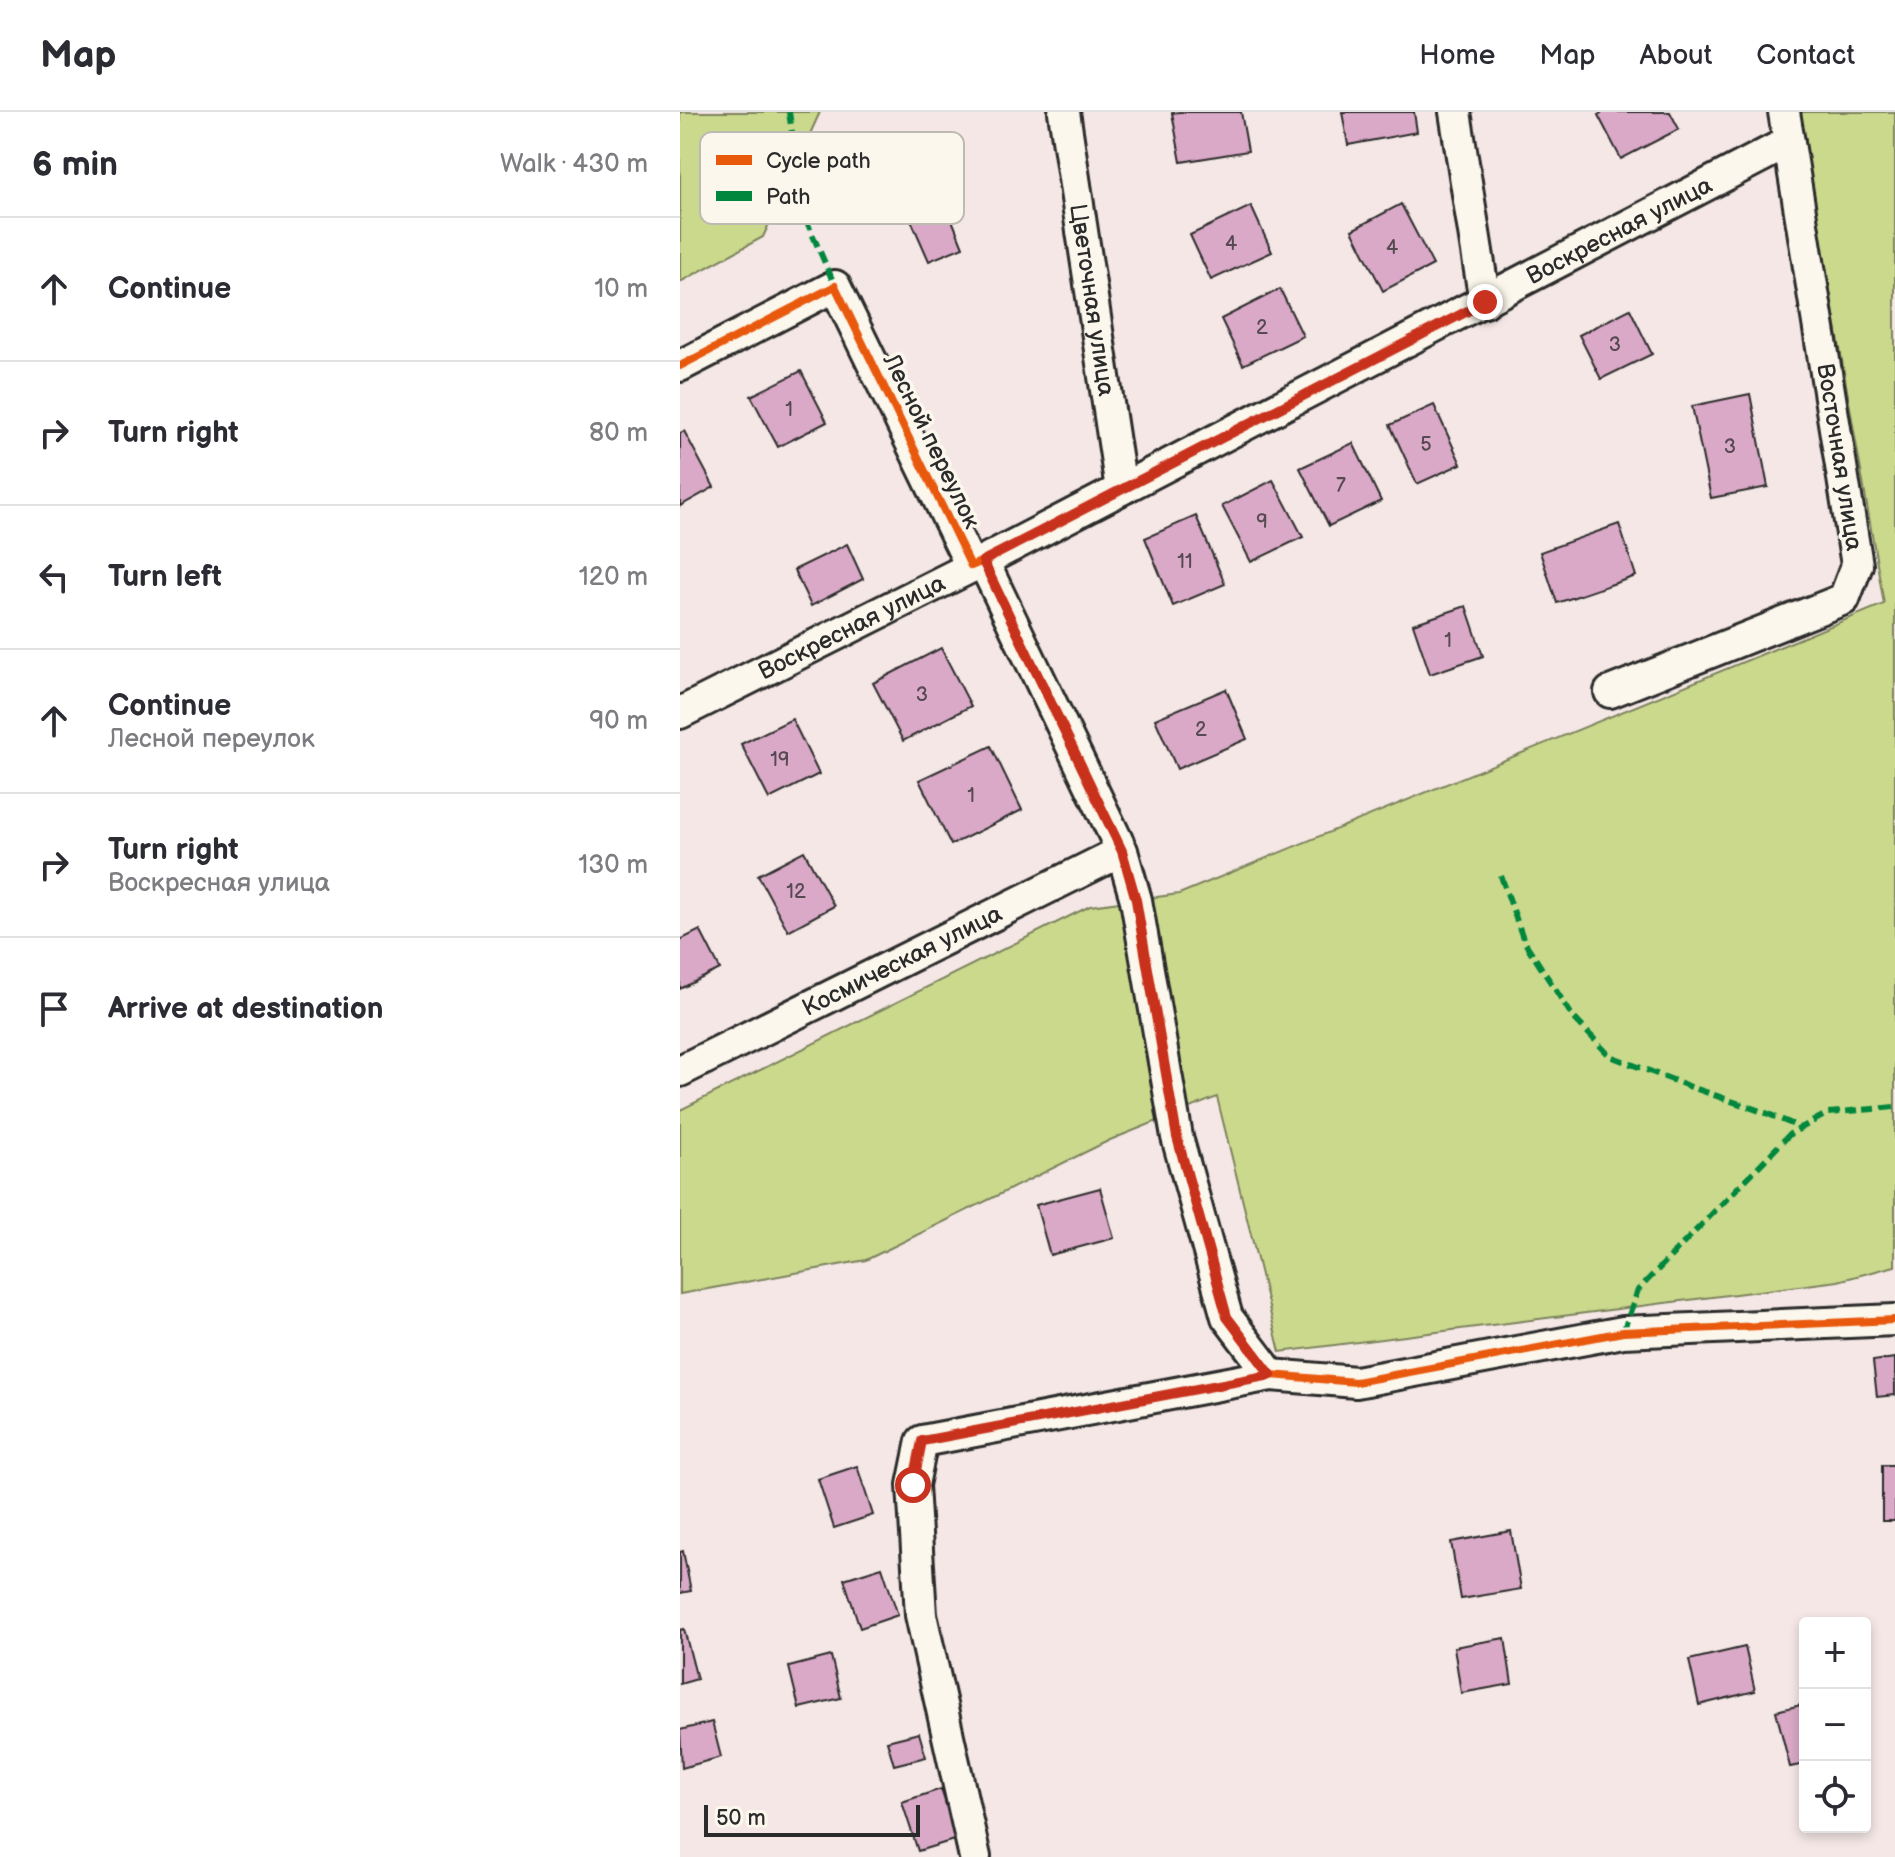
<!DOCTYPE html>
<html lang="en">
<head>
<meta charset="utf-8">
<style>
	:root { --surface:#fff; --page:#f7f7f7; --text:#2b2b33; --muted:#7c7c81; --line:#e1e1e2 }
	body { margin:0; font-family:"Balsamiq Sans",sans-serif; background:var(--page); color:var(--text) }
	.controls { position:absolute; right:24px; bottom:24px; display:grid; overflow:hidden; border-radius:8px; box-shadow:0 4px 12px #0003 }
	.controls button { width:72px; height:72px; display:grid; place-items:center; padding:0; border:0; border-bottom:2px solid var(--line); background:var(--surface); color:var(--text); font:40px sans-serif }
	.scale { position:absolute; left:24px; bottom:20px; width:216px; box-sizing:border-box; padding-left:8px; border:4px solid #2b2b2b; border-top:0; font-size:22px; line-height:28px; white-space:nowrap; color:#2b2b2b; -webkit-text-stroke:6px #fbf7ec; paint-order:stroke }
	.stop { position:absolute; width:24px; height:24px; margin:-18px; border:6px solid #c8321e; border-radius:50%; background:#fff }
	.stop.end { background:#c8321e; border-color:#fff; box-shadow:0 2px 8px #0008 }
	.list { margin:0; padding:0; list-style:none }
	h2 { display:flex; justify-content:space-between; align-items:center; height:104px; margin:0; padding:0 32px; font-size:34px }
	h2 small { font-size:26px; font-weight:400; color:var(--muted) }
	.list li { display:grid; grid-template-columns:52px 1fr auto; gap:24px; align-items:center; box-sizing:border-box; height:144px; padding:0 32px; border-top:2px solid var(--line) }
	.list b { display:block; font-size:30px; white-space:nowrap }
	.list p { margin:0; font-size:26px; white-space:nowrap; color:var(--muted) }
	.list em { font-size:26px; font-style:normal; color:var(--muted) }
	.icon { flex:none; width:44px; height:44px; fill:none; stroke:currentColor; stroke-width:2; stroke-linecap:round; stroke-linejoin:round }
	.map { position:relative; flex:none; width:1215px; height:1745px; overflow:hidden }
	header { display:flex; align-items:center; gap:48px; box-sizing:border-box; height:112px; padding:0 40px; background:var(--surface); border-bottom:2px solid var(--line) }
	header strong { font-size:38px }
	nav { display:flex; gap:44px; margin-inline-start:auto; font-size:28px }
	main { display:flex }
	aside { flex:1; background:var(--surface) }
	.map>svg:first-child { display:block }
</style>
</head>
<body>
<header>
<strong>Map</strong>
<nav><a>Home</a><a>Map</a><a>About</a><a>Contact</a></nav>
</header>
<main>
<aside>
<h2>6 min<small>Walk · 430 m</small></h2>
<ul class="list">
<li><svg class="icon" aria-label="ahead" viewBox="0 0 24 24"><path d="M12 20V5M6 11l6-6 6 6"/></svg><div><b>Continue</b></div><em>10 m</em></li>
<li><svg class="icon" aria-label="right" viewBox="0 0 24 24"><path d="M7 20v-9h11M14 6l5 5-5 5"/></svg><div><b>Turn right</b></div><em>80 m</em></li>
<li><svg class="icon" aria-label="left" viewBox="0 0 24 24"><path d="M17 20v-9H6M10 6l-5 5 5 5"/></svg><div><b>Turn left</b></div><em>120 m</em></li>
<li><svg class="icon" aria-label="ahead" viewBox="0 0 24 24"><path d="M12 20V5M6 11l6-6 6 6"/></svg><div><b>Continue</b><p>Лесной переулок</p></div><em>90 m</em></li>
<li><svg class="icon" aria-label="right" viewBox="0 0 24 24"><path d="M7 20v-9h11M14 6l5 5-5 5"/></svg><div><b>Turn right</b><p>Воскресная улица</p></div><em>130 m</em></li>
<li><svg class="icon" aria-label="arrive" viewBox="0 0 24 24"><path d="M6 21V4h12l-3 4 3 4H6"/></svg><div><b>Arrive at destination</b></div></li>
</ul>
</aside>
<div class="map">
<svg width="1215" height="1745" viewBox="0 0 1215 1745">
	<rect width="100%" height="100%" fill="#f4e7e5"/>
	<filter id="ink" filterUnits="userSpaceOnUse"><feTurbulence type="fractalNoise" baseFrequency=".0125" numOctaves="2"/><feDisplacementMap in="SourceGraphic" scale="16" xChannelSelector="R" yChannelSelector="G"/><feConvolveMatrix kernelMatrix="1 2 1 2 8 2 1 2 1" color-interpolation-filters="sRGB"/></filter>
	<g filter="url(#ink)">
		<!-- green -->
		<g fill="#cbd98d" stroke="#7b825c" stroke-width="2">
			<path d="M0 0H140L83 125 0 170Z"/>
			<path d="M1119 0H1215V1154L1158 1169 600 1240 537 985 430 1028 186 1148 0 1182V998L410 794 499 782 1204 492Z"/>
		</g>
		<!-- building -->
		<g fill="#daa9c7" stroke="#2b2b2b" stroke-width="2">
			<path d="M499 0H561L568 39 501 50 492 1Z"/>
			<path d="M662 0H734L737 20 668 33Z"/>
			<path d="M923 0H990L999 17 941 47 918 3Z"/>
			<path d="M721 92 753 153 703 179 672 118Z"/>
			<path d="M266 93 283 135 249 149 231 108Z"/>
			<path d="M571 94 592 140 531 168 510 123Z"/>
			<path d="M600 177 623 224 563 253 541 207Z"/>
			<path d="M950 197 972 242 921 267 899 223Z"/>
			<path d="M121 259 147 310 98 335 71 284Z"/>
			<path d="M1070 282 1088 375 1031 386 1012 294Z"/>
			<path d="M754 293 781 352 737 372 710 313Z"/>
			<path d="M4 319 34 375 0 394V321Z"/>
			<path d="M673 331 701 389 649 414 620 356Z"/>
			<path d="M593 368 623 425 571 450 542 394Z"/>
			<path d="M516 404 545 472 493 494 465 426Z"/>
			<path d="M939 412 956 464 877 491 860 440Z"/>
			<path d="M167 432 183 467 131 494 114 458Z"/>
			<path d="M786 494 803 544 750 562 733 512Z"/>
			<path d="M261 536 291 594 223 629 193 571Z"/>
			<path d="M546 577 567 627 497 657 475 607Z"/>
			<path d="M112 607 139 662 89 687 61 632Z"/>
			<path d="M311 634 342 698 271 733 239 668Z"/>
			<path d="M124 739 154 794 108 819 78 763Z"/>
			<path d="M20 818 40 857 0 877V828Z"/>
			<path d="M420 1076 434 1126 370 1143 356 1093Z"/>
			<path d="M1215 1246V1283L1197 1285 1193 1249Z"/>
			<rect x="1202" y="1353" width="13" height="56"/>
			<path d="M177 1354 193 1403 154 1416 138 1367Z"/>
			<path d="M831 1419 841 1477 781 1487 771 1430Z"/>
			<path d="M3 1439 11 1479 0 1481V1440Z"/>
			<path d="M202 1455 218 1503 180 1516 164 1467Z"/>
			<path d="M4 1517 17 1567 0 1572V1518Z"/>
			<path d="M825 1526 832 1572 781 1581 774 1535Z"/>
			<path d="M1065 1535 1075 1579 1019 1593 1009 1548Z"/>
			<path d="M151 1544 161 1586 119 1596 109 1555Z"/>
			<path d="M1125 1592V1652L1110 1655 1096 1599Z"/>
			<path d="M32 1610 41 1645 2 1656 0 1618Z"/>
			<path d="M239 1621 246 1645 214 1653 207 1629Z"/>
			<path d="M261 1677 277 1727 238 1739 222 1690Z"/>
		</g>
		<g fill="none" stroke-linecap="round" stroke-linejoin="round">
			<!-- minor casing -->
			<g stroke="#2b2b2b" stroke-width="36">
				<g id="minor">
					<path id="s1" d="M384 0 441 377"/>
					<path d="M775 0 805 190"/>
					<path d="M0 254 155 174 291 454 303 449 442 739 456 788 497 1025 547 1205 591 1263 676 1270 943 1220 1215 1208"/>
					<path d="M930 580 1164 487 1177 453 1104 0"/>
					<path id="s2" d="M0 601 303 449 1109 30"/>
					<path id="s3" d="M0 959 442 739"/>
					<path d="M295 1745 241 1503 233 1373 242 1329 591 1263"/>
				</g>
			</g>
			<!-- minor -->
			<use href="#minor" stroke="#fbf7ec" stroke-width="30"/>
			<!-- quiet -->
			<g stroke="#00873e" stroke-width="6" stroke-dasharray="12 6" stroke-linecap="butt">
				<path d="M109 0 124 103 155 174"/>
				<path d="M821 764 844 829 893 905 930 944 1011 975 1086 1001 1121 1016"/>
				<path d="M943 1220 958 1178 1110 1022 1148 1001 1215 995"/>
			</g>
			<!-- cycleway casing -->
			<g stroke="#fbf7ec" stroke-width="13">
				<path id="cycleway" d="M0 254 155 174 291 454 303 449 442 739 456 788 497 1025 547 1205 591 1263 676 1270 943 1220 1215 1208"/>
			</g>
			<!-- cycleway -->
			<use href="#cycleway" stroke="#e8590c" stroke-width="8"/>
		</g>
	</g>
	<g fill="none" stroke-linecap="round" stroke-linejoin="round" filter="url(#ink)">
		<!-- route -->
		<path stroke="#c8321e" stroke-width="10" d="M233 1373 242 1329 591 1263 547 1205 497 1025 456 788 442 739 303 449 805 190"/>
	</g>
	<g text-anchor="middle" stroke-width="7" stroke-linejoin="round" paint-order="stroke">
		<!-- number labels -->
		<g font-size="20" fill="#574a52">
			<text x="551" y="138">4</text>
			<text x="712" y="142">4</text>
			<text x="582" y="222">2</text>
			<text x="935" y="239">3</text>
			<text x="109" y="304">1</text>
			<text x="746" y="339">5</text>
			<text x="1050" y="341">3</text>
			<text x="661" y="380">7</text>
			<text x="582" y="416">9</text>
			<text x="505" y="456">11</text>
			<text x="768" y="535">1</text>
			<text x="242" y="589">3</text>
			<text x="521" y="624">2</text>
			<text x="100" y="654">19</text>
			<text x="291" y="690">1</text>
			<text x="116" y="786">12</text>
		</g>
		<!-- street labels -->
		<g font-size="24" fill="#2b2b2b" stroke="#fbf7ec">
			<text dy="8" stroke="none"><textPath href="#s2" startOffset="1056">Воскресная улица</textPath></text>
			<text dy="8" stroke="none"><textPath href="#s1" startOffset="190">Цветочная улица</textPath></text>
			<text transform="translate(252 329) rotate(64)" y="8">Лесной переулок</text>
			<text transform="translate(1160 345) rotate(81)" y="8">Восточная улица</text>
			<text dy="8" stroke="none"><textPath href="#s2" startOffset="192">Воскресная улица</textPath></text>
			<text dy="8" stroke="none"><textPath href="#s3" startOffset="248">Космическая улица</textPath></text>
		</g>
	</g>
	<!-- legend -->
	<rect x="20" y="20" width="264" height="92" rx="12" fill="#fbf7ec" stroke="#bdbab2" stroke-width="2"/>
	<rect x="36" y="43" width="36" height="10" fill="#e8590c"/>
	<rect x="36" y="79" width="36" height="10" fill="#00873e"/>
	<g font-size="22" fill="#2b2b2b">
		<text x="86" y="56">Cycle path</text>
		<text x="86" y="92">Path</text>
	</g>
</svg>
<div class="controls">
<button>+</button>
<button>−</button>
<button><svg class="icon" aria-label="locate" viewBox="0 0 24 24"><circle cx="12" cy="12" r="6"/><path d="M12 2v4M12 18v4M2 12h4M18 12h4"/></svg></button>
</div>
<div class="scale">50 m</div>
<div class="stop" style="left:233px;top:1373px"></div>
<div class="stop end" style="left:805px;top:190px"></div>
</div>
</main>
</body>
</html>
